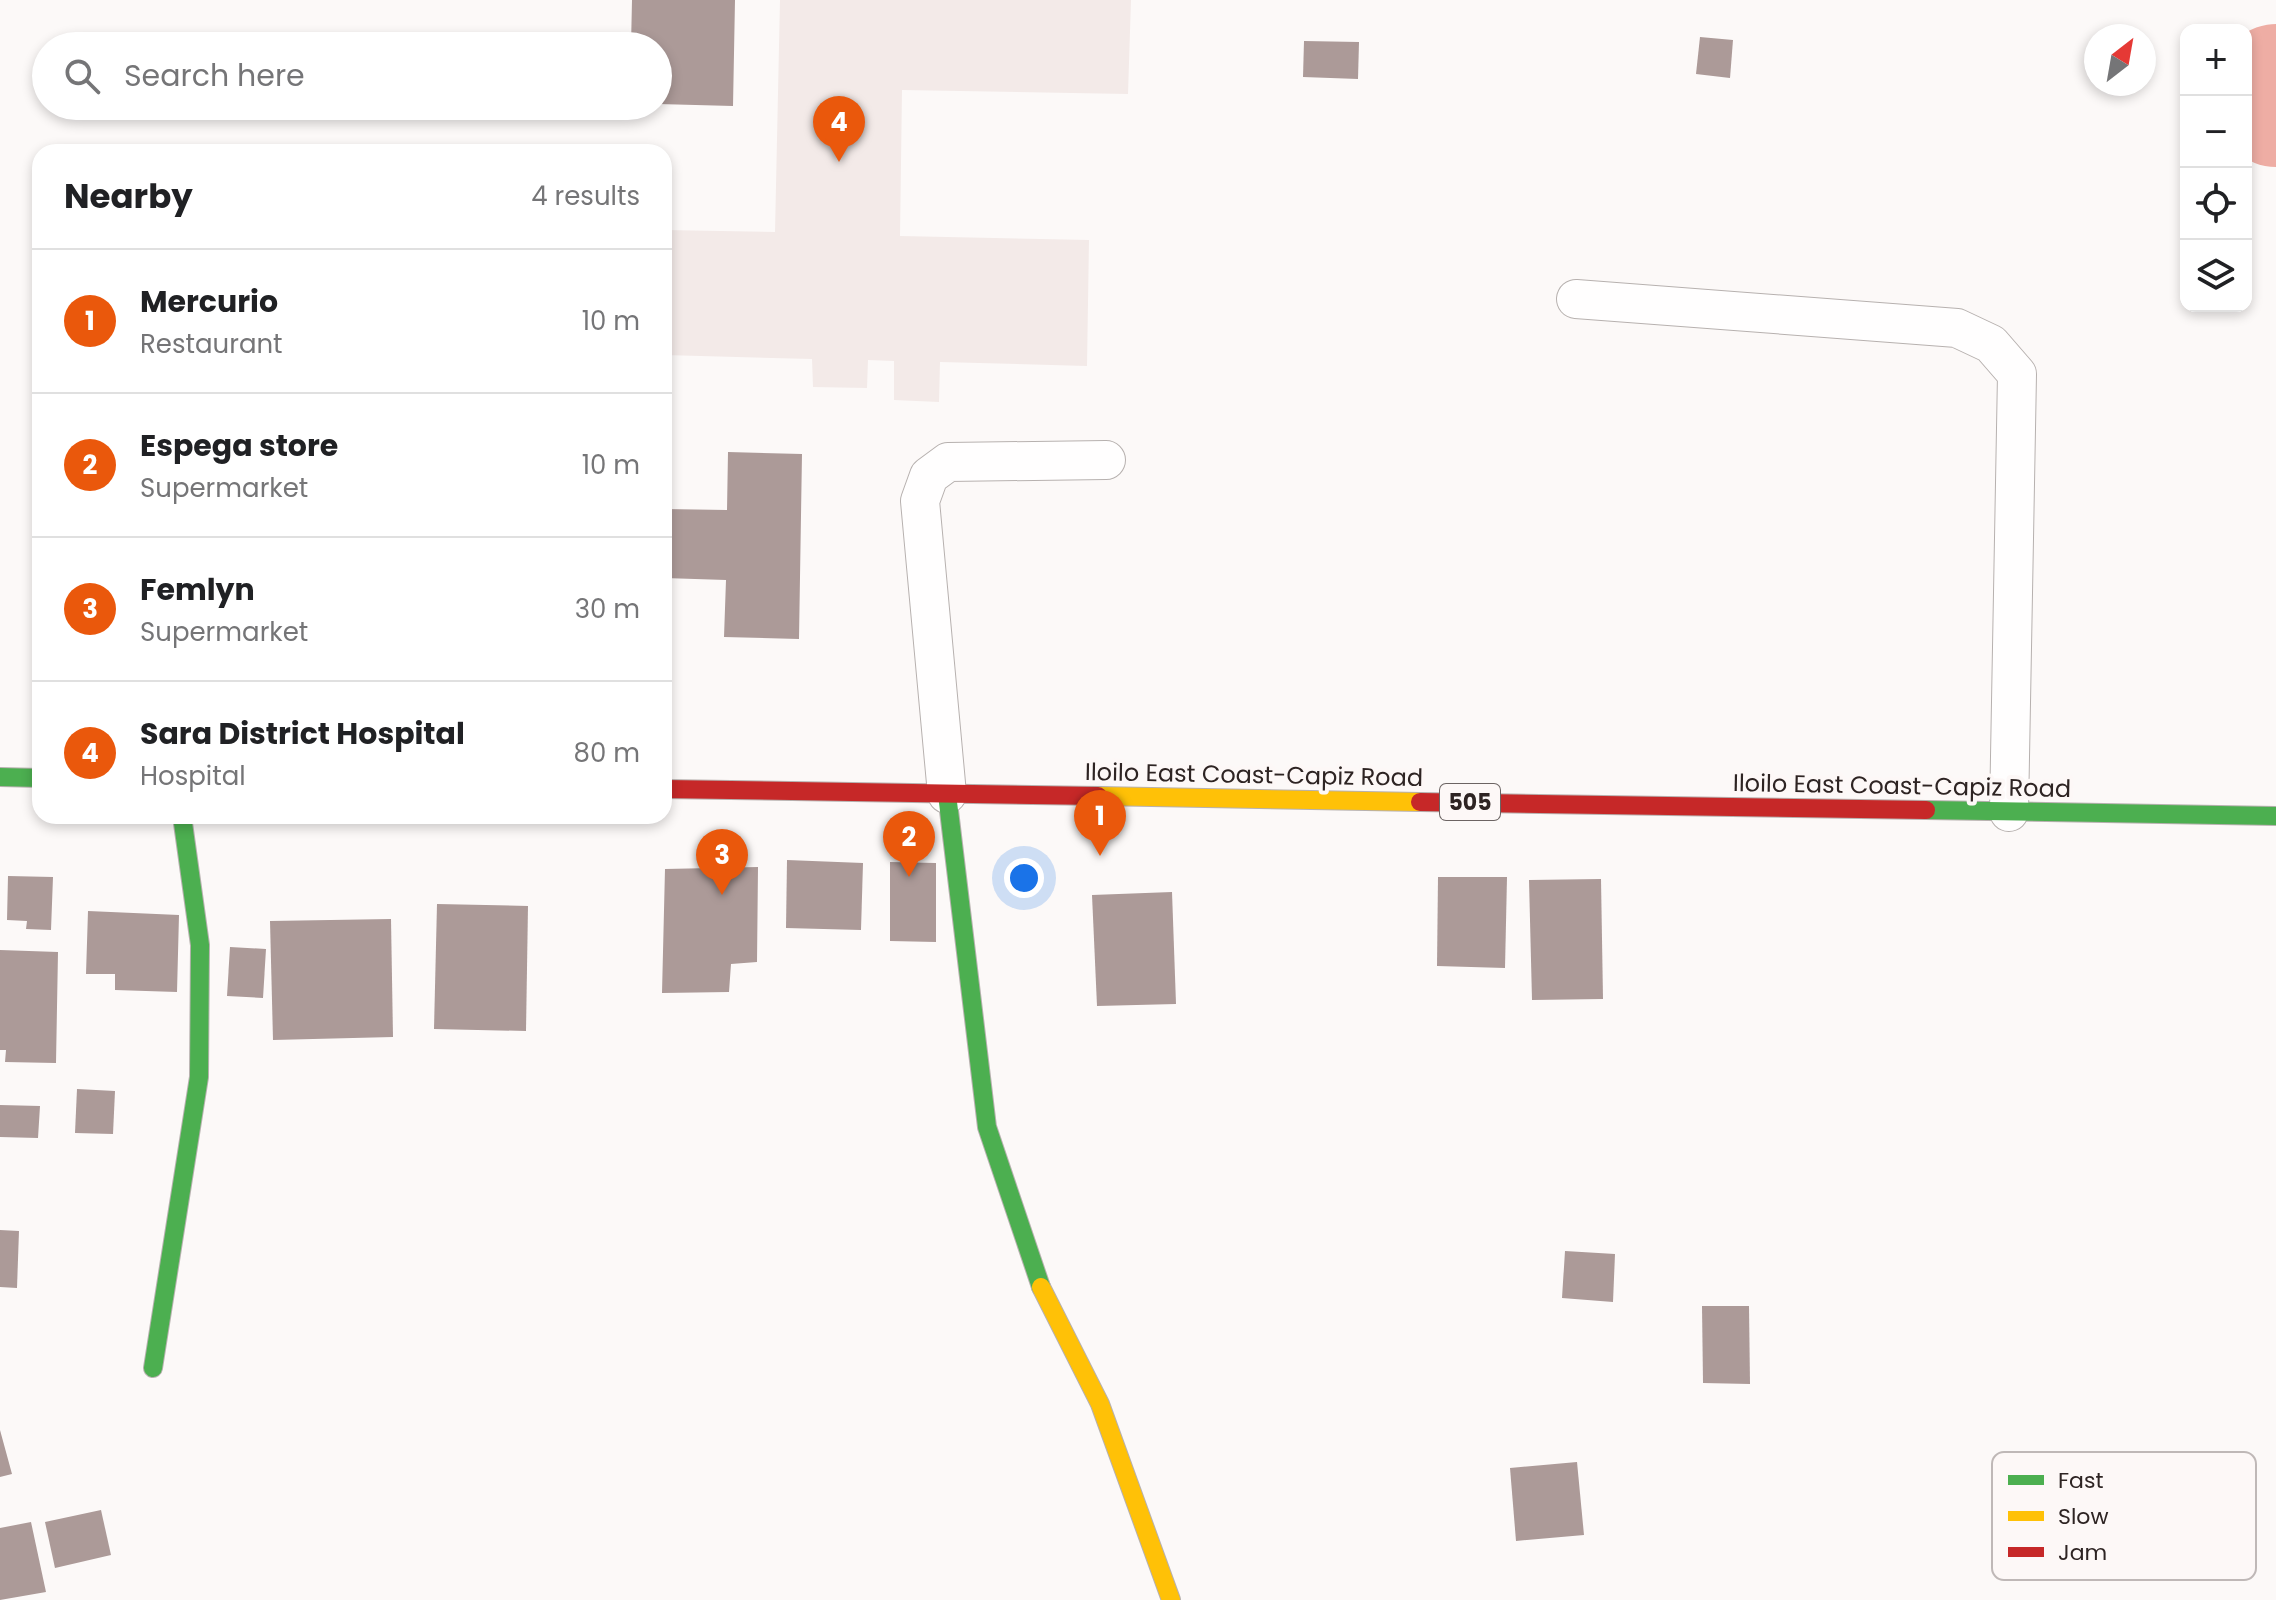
<!DOCTYPE html>
<html lang="en">
<head>
<meta charset="utf-8">
<style>
	:root { --surface:#fff; --page:#f2f2f2; --text:#202124; --muted:#757577; --line:#e0e0e0; --accent:#ea580c }
	body { margin:0; font-family:Poppins,sans-serif; background:var(--page); color:var(--text) }
	.controls { position:absolute; right:24px; top:24px; display:grid; overflow:hidden; border-radius:16px; box-shadow:0 4px 12px #0003 }
	.controls button { width:72px; height:72px; display:grid; place-items:center; padding:0; border:0; border-bottom:2px solid var(--line); background:var(--surface); color:var(--text); font:40px sans-serif }
	.compass { position:absolute; left:2084px; top:24px; width:72px; height:72px; border-radius:50%; background:var(--surface); box-shadow:0 4px 12px #0003; rotate:31deg }
	.you { position:absolute; left:1024px; top:878px; width:28px; height:28px; margin:-20px; border:6px solid #fff; border-radius:50%; background:#1a73e8; box-shadow:0 0 0 12px #1a73e833 }
	.badge { display:grid; place-items:center; width:52px; height:52px; border-radius:50%; background:var(--accent); color:#fff; font-size:26px; font-weight:700 }
	.pin { position:absolute; translate:-50% -66px; filter:drop-shadow(0 2px 4px #0008) }
	.pin::after { content:''; position:absolute; top:42px; width:28px; height:24px; background:inherit; clip-path:polygon(0 0,100% 0,50% 100%) }
	.list { margin:0; padding:0; list-style:none }
	h2 { display:flex; justify-content:space-between; align-items:center; height:104px; margin:0; padding:0 32px; font-size:34px }
	h2 small { font-size:26px; font-weight:400; color:var(--muted) }
	.list li { display:grid; grid-template-columns:52px 1fr auto; gap:24px; align-items:center; box-sizing:border-box; height:144px; padding:0 32px; border-top:2px solid var(--line) }
	.list b { display:block; font-size:30px; white-space:nowrap }
	.list p { margin:0; font-size:26px; white-space:nowrap; color:var(--muted) }
	.list em { font-size:26px; font-style:normal; color:var(--muted) }
	.icon { flex:none; width:44px; height:44px; fill:none; stroke:currentColor; stroke-width:2; stroke-linecap:round; stroke-linejoin:round }
	.map { position:relative; flex:none; width:2276px; height:1600px; overflow:hidden }
	.search { position:absolute; background:var(--surface); box-shadow:0 4px 12px #0003; left:32px; top:32px; width:640px; height:88px; display:flex; align-items:center; gap:20px; box-sizing:border-box; padding:0 28px; border-radius:44px; color:var(--muted); font-size:30px }
	.panel { position:absolute; background:var(--surface); box-shadow:0 4px 12px #0003; left:32px; top:144px; width:640px; height:680px; border-radius:24px }
	.map>svg:first-child { display:block }
</style>
</head>
<body>
<div class="map">
<svg width="2276" height="1600" viewBox="0 0 2276 1600">
	<rect width="100%" height="100%" fill="#fcf9f8"/>
	<!-- built -->
	<path fill="#f3eae8" d="M780 0H1131L1128 94 902 90 900 236 1089 240 1087 366 940 362 939 402 894 400V361L868 360 867 388 813 387 812 359 664 355V230L775 232Z"/>
	<g fill="none" stroke-linecap="round" stroke-linejoin="round">
		<!-- river -->
		<path stroke="#eeada4" stroke-width="114" d="M2276 81 2270 106 2276 110"/>
	</g>
	<!-- building -->
	<g fill="#ac9a98">
		<path d="M632 0H735L733 106 658 104V46H631Z"/>
		<path d="M1700 37 1733 40 1730 78 1696 74Z"/>
		<path d="M1304 41 1359 42 1358 79 1303 77Z"/>
		<path d="M728 452 802 454 799 639 724 637 726 580 664 578V509L727 510Z"/>
		<path d="M787 860 863 863 861 930 786 928Z"/>
		<path d="M890 862 936 863V942L890 941Z"/>
		<path d="M758 867 757 962 731 964 729 992 662 993 665 869Z"/>
		<path d="M8 876 53 877 51 930 26 929 27 921 7 920Z"/>
		<path d="M1438 877H1507L1505 968 1437 966Z"/>
		<path d="M1601 879 1603 999 1532 1000 1529 880Z"/>
		<path d="M1172 892 1176 1004 1097 1006 1092 895Z"/>
		<path d="M437 904 528 906 526 1031 434 1029Z"/>
		<path d="M88 911 179 915 177 992 115 990V974H86Z"/>
		<path d="M391 919 393 1037 273 1040 270 921Z"/>
		<path d="M230 947 266 949 263 998 227 996Z"/>
		<path d="M0 950 58 952 56 1063 5 1062 6 1050H0Z"/>
		<path d="M77 1089 115 1091 113 1134 75 1133Z"/>
		<path d="M0 1105 40 1106 38 1138 0 1137Z"/>
		<path d="M0 1230 19 1231 17 1288 0 1287Z"/>
		<path d="M1565 1251 1615 1254 1613 1302 1562 1298Z"/>
		<path d="M1702 1306H1749L1750 1384 1703 1383Z"/>
		<path d="M0 1430 12 1474 0 1477Z"/>
		<path d="M1577 1462 1584 1535 1516 1541 1510 1468Z"/>
		<path d="M101 1510 111 1555 55 1568 45 1522Z"/>
		<path d="M31 1522 46 1592 0 1600V1528Z"/>
	</g>
	<g fill="none" stroke-linecap="round" stroke-linejoin="round">
		<!-- lane casing -->
		<g stroke="#b7b1af" stroke-width="40">
			<g id="lane">
				<path d="M1576 299 1957 328 1991 344 2017 374 2009 812"/>
				<path d="M947 794 920 501 929 476 948 462 1106 460"/>
			</g>
		</g>
		<!-- fast casing -->
		<g stroke="#b7b1af" stroke-width="20">
			<g id="fast">
				<path d="M0 777 40 778"/>
				<path d="M947 794 987 1127 1041 1287"/>
				<path d="M1926 810 2276 816"/>
				<path d="M153 1368 199 1077 200 945 182 816"/>
			</g>
		</g>
		<!-- slow casing -->
		<g stroke="#b7b1af" stroke-width="20">
			<g id="slow">
				<path d="M1098 796 1420 802"/>
				<path d="M1041 1287 1100 1404 1171 1600"/>
			</g>
		</g>
		<!-- jam casing -->
		<g stroke="#b7b1af" stroke-width="20">
			<g id="jam">
				<path d="M664 789 1098 796"/>
				<path d="M1420 802 1926 810"/>
			</g>
		</g>
		<!-- lane -->
		<use href="#lane" stroke="#fffefe" stroke-width="38"/>
		<!-- fast -->
		<use href="#fast" stroke="#4caf50" stroke-width="18"/>
		<!-- slow -->
		<use href="#slow" stroke="#ffc107" stroke-width="18"/>
		<!-- jam -->
		<use href="#jam" stroke="#c62828" stroke-width="18"/>
	</g>
	<g text-anchor="middle" stroke-width="8" stroke-linejoin="round" paint-order="stroke">
		<!-- shield labels -->
		<rect fill="#fdf8f7" stroke="#6c6463" stroke-width="2" x="1440" y="784" width="60" height="36" rx="6"/>
		<g font-size="22" font-weight="bold" fill="#2e2423">
			<text x="1470" y="810">505</text>
		</g>
		<!-- street labels -->
		<g font-size="24" fill="#2e2423" stroke="#fdf8f7">
			<text transform="translate(1254 775) rotate(1)" y="8">Iloilo East Coast-Capiz Road</text>
			<text transform="translate(1902 786) rotate(1)" y="8">Iloilo East Coast-Capiz Road</text>
		</g>
	</g>
	<!-- legend -->
	<rect x="1992" y="1452" width="264" height="128" rx="12" fill="#fdf8f7" stroke="#bfb8b7" stroke-width="2"/>
	<rect x="2008" y="1475" width="36" height="10" fill="#4caf50"/>
	<rect x="2008" y="1511" width="36" height="10" fill="#ffc107"/>
	<rect x="2008" y="1547" width="36" height="10" fill="#c62828"/>
	<g font-size="22" fill="#2e2423">
		<text x="2058" y="1488">Fast</text>
		<text x="2058" y="1524">Slow</text>
		<text x="2058" y="1560">Jam</text>
	</g>
</svg>
<div class="controls">
<button>+</button>
<button>−</button>
<button><svg class="icon" aria-label="locate" viewBox="0 0 24 24"><circle cx="12" cy="12" r="6"/><path d="M12 2v4M12 18v4M2 12h4M18 12h4"/></svg></button>
<button><svg class="icon" aria-label="layers" viewBox="0 0 24 24"><path d="M12 4l9 5-9 5-9-5zM3 14l9 5 9-5"/></svg></button>
</div>
<svg class="compass" viewBox="-18 -18 36 36"><path d="M0-13l5 13h-10z" fill="#e53935"/><path d="M0 13l5-13h-10z" fill="#757577"/></svg>
<div class="you"></div>
<div class="pin badge" style="left:1100px;top:856px">1</div>
<div class="pin badge" style="left:909px;top:877px">2</div>
<div class="pin badge" style="left:722px;top:895px">3</div>
<div class="pin badge" style="left:839px;top:162px">4</div>
<div class="search"><svg class="icon" aria-label="search" viewBox="0 0 24 24"><circle cx="10" cy="10" r="6"/><path d="M15 15l6 6"/></svg>Search here</div>
<section class="panel">
<h2>Nearby<small>4 results</small></h2>
<ul class="list">
<li><span class="badge">1</span><div><b>Mercurio</b><p>Restaurant</p></div><em>10 m</em></li>
<li><span class="badge">2</span><div><b>Espega store</b><p>Supermarket</p></div><em>10 m</em></li>
<li><span class="badge">3</span><div><b>Femlyn</b><p>Supermarket</p></div><em>30 m</em></li>
<li><span class="badge">4</span><div><b>Sara District Hospital</b><p>Hospital</p></div><em>80 m</em></li>
</ul>
</section>
</div>
</body>
</html>
